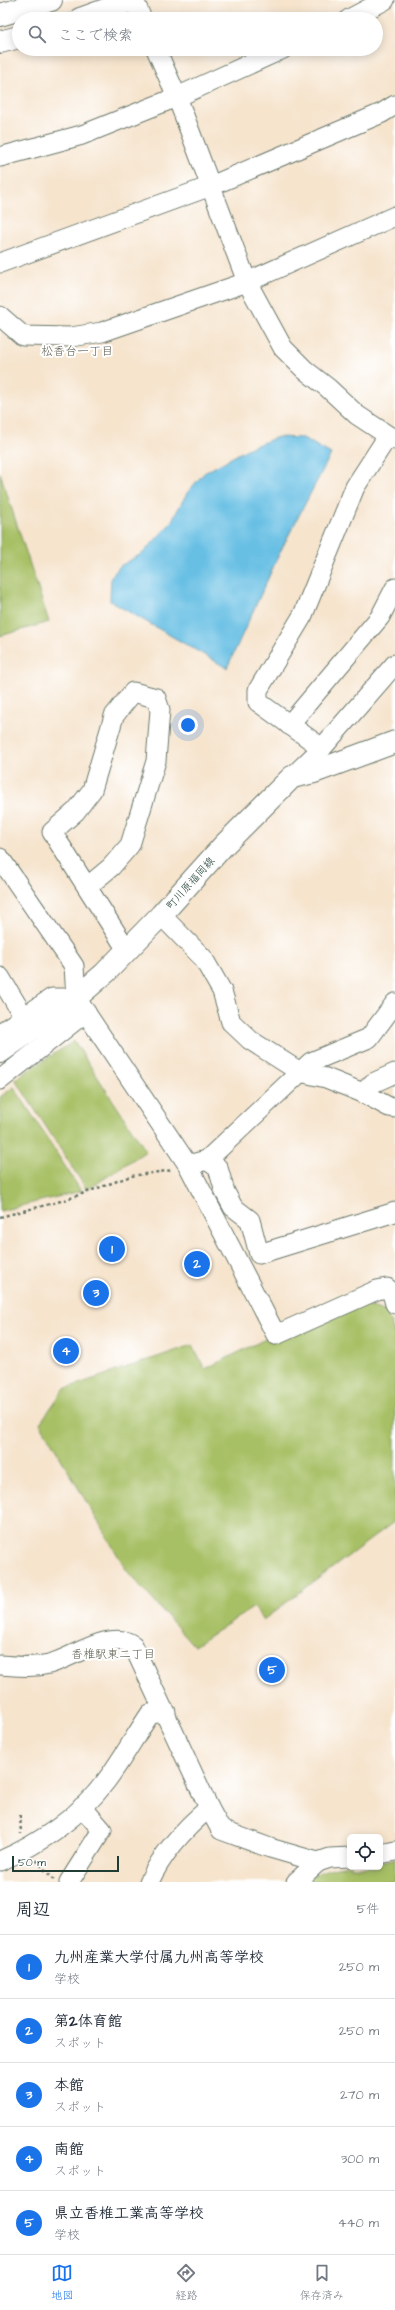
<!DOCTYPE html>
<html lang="ja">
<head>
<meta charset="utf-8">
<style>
	:root { --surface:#fff; --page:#f6f6f7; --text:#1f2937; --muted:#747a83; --line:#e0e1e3; --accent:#1a73e8 }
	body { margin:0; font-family:"Architects Daughter","Klee One",sans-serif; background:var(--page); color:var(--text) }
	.controls { position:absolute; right:12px; bottom:12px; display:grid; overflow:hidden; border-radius:6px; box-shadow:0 2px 10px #0003 }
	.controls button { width:36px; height:36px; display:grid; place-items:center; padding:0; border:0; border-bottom:1px solid var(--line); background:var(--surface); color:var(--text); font:20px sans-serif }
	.scale { position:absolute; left:12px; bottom:10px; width:107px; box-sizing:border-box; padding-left:4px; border:2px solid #1f3d34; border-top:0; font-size:11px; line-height:14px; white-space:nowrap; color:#1f3d34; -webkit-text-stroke:3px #fff; paint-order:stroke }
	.you { position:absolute; left:188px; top:725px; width:14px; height:14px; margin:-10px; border:3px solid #fff; border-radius:50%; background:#1a73e8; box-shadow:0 0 0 6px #1a73e833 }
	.badge { display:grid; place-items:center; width:26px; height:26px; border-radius:50%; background:var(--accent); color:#fff; font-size:13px; font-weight:700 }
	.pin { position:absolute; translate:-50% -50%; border:2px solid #fff; box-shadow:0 1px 4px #0006 }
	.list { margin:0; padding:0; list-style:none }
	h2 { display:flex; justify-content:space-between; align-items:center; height:52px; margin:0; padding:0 16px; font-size:17px }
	h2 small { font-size:13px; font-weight:400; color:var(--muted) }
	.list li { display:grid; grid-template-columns:26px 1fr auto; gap:12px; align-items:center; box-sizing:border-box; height:64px; padding:0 16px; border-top:1px solid var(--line) }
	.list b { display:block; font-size:15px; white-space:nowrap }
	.list p { margin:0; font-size:13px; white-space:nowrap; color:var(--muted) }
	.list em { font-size:13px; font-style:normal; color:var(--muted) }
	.icon { flex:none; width:22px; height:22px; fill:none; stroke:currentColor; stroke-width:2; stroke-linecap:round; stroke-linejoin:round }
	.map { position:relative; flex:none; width:395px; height:1882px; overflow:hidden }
	.search { position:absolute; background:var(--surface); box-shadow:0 2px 10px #0003; left:12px; right:12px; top:12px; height:44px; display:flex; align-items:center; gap:10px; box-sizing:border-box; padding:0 14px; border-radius:22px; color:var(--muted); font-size:15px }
	.sheet { height:372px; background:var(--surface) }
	nav { display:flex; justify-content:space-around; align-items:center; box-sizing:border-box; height:56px; border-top:1px solid var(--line); background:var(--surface); font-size:11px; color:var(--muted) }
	nav a { display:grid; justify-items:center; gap:2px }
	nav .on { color:var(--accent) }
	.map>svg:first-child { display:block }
</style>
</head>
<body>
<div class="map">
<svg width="395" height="1882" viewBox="0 0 395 1882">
	<rect width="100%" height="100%" fill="#fff"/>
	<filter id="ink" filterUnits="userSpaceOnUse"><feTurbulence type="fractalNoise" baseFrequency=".025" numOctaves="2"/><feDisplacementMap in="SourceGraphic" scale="8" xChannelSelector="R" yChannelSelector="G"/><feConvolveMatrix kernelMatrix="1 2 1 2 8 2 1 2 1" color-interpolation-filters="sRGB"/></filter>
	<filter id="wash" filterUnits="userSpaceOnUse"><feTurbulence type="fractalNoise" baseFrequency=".012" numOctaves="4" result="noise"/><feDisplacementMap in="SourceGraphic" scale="16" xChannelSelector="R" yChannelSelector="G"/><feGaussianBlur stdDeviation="0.9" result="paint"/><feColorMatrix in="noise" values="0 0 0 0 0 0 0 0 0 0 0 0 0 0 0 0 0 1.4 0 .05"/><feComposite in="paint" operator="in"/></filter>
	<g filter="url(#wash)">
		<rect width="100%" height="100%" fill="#f6e4cd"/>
		<!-- green -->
		<g fill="#a7c065" stroke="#637e4c">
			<path d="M0 473 49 622 0 636Z"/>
			<path d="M74 1041 146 1151 87 1190 15 1079Z"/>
			<path d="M14 1087 81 1191 0 1211V1097Z"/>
			<path d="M346 1299 387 1312 395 1336V1521L263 1620 254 1607 194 1646 127 1571 40 1423 64 1389 192 1345 205 1369Z"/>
			<path d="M395 1858V1882H304C318 1871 332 1867 350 1865V1867H380V1863Z"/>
		</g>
		<!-- water -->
		<path fill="#67bfe4" stroke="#437e8c" d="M278 437 303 438 331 454 282 548 227 668 110 601 111 577 120 566 143 553 170 524 187 493 204 473 249 448Z"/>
	</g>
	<g filter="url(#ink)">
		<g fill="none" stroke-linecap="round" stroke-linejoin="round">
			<!-- minor casing -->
			<g stroke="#6a776a" stroke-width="21">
				<g id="minor">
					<path d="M134 0 142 19"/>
					<path d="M349 19 385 0"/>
					<path d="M156 49 177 97 247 282 283 348 305 370 328 388 357 415 395 440"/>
					<path d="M0 157 82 135 177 97 283 49"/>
					<path d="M0 263 211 186 382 113 395 105"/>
					<path d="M0 316 23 336 71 337 102 332 247 282 395 216"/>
					<path d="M289 725 380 617 395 588"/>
					<path d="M322 748 258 702V690L303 615 355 487 388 436"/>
					<path d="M292 777 322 748 395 664"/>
					<path d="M0 858 74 966 76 998 188 1165 276 1335 377 1290 387 1288 392 1293 395 1304"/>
					<path d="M87 887 111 867 130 845 156 761 160 710 156 698 133 692 114 716 92 790 76 811 52 832 127 950"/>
					<path d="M161 915 203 958 222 991 231 1022 250 1040 300 1072 326 1078 363 1093 389 1107 395 1108"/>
					<path d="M0 977 24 1017"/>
					<path d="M0 1033 52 998H76"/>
					<path d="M0 1080 86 1012"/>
					<path d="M363 1093 373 1083 395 1073"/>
					<path d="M207 1160 218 1168 225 1192 233 1207 250 1220 259 1254 395 1212"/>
					<path d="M188 1165 207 1160 311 1062 369 1038 395 1003"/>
					<path d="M0 1665C17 1666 33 1668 49 1664 73 1658 110 1629 133 1645L209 1808 221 1830 270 1848 318 1862 330 1858 350 1857"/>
					<path d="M380 1854 395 1851"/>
					<path d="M0 1861C40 1844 80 1816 106 1781 122 1760 135 1736 150 1714L166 1712"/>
					<path d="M69 1882 102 1830 82 1807"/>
					<path d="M149 1882C162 1854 185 1828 209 1808"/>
					<path d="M296 1882 318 1862"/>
				</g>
			</g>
			<!-- major casing -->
			<g stroke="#6a776a" stroke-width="24">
				<path id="major" d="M0 1052 76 998 105 973 161 915 223 846 292 777 314 772 395 742"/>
			</g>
			<!-- highway casing -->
			<g stroke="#6a776a" stroke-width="24">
				<g id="highway">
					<path d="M0 15 51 0"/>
					<path d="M80 19 133 0"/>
					<path d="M0 42 19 37"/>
				</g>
			</g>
			<!-- path -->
			<g stroke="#6a776a" stroke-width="2.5" stroke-dasharray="3 3" stroke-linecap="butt">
				<path d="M0 1217 65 1200 131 1176 173 1170"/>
				<path d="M20 1815 21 1834"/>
				<path d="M36 1860 54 1880"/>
			</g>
			<!-- minor -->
			<use href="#minor" stroke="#fff" stroke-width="19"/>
			<!-- major -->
			<use href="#major" stroke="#fff" stroke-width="22"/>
			<!-- highway -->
			<use href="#highway" stroke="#fff" stroke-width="22"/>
		</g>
	</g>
	<g text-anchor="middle" stroke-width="4" stroke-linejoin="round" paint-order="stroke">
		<!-- street labels -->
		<g font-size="11" fill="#1f3d34" stroke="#fff">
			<text transform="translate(190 883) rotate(-48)" y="4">町川原福岡線</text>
		</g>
		<!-- neighbourhood labels -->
		<g font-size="12" fill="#5f6051" stroke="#fff">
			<text x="77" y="355">松香台一丁目</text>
			<text x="113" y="1658">香椎駅東二丁目</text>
		</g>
	</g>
</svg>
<div class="controls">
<button><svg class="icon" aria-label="locate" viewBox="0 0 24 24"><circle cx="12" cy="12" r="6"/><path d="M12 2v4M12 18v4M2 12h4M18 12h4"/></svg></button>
</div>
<div class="scale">50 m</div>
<div class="you"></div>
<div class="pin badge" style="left:112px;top:1249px">1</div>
<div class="pin badge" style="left:197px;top:1264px">2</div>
<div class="pin badge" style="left:96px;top:1293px">3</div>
<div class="pin badge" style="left:66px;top:1351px">4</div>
<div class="pin badge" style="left:272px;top:1670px">5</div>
<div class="search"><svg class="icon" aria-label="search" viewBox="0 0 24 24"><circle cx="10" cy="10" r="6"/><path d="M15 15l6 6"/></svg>ここで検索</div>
</div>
<section class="sheet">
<h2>周辺<small>5件</small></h2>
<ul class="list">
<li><span class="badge">1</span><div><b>九州産業大学付属九州高等学校</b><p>学校</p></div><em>250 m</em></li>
<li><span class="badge">2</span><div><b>第2体育館</b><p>スポット</p></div><em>250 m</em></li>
<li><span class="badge">3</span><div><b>本館</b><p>スポット</p></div><em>270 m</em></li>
<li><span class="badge">4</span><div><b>南館</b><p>スポット</p></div><em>300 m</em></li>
<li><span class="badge">5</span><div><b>県立香椎工業高等学校</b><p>学校</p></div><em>440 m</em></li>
</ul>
</section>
<nav>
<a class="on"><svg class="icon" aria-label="map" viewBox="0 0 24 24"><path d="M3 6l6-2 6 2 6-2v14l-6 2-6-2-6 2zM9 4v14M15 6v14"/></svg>地図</a>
<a><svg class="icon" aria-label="directions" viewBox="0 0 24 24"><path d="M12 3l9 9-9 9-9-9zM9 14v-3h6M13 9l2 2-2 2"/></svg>経路</a>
<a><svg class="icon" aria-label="saved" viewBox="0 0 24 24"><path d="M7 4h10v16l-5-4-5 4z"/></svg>保存済み</a>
</nav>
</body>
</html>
